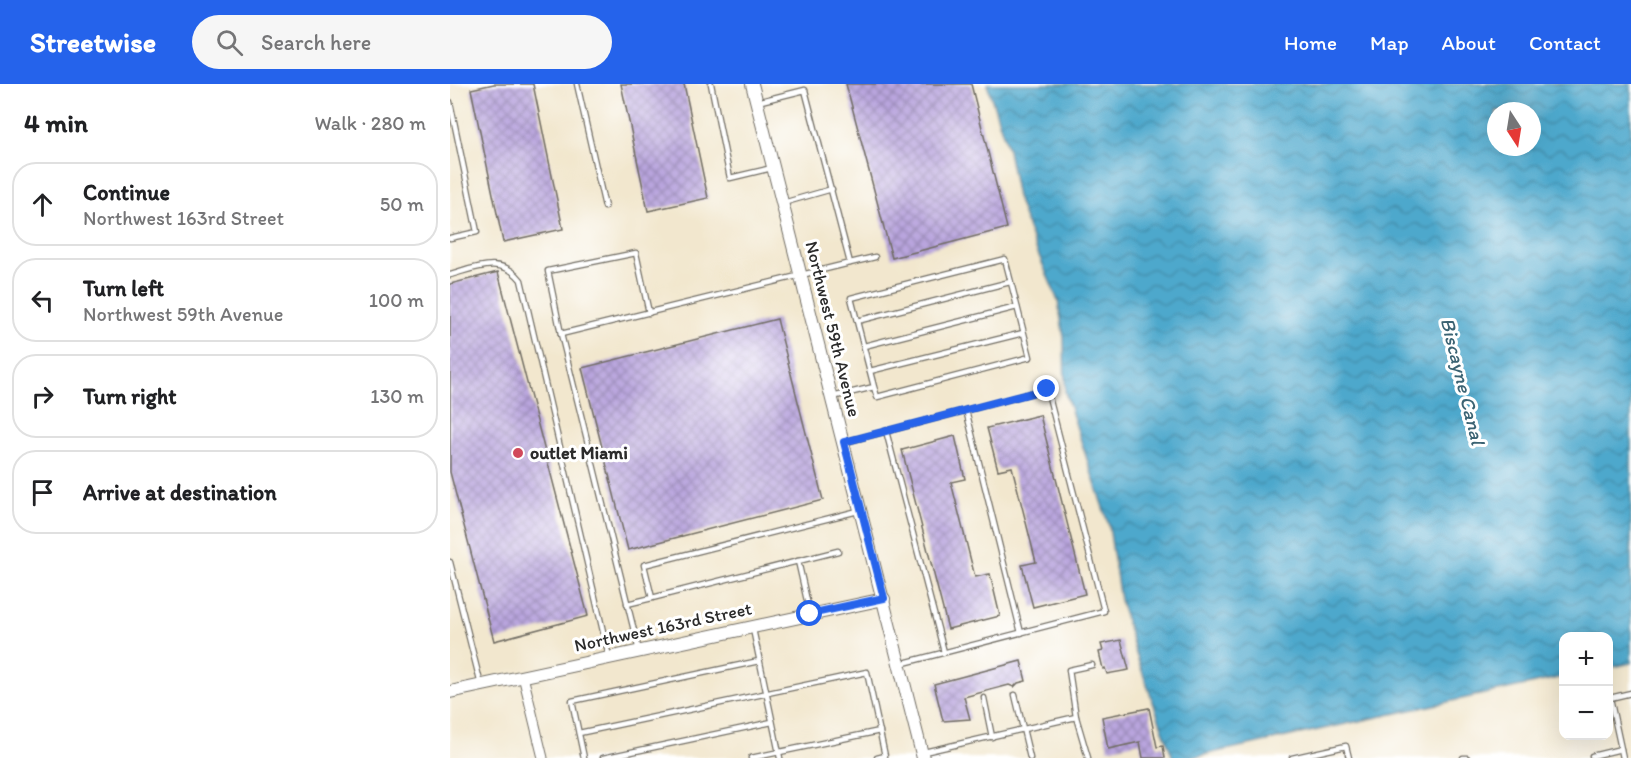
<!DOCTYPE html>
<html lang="en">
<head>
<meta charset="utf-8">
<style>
	:root { --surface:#fff; --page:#f6f6f6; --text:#202124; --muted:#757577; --line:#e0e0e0; --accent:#2563eb }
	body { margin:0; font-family:Itim,sans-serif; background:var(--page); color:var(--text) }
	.controls { position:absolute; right:18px; bottom:18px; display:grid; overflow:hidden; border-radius:12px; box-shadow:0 6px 24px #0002 }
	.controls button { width:54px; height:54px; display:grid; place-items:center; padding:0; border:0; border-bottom:2px solid var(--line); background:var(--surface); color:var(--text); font:30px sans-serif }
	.compass { position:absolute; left:1037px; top:18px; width:54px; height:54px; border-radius:50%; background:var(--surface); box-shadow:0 6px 24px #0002; rotate:168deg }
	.stop { position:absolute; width:18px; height:18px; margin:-14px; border:4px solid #2563eb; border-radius:50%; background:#fff }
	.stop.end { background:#2563eb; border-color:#fff; box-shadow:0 2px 6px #0008 }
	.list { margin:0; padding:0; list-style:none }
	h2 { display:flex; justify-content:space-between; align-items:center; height:78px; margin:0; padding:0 24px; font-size:26px }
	h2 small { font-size:20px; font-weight:400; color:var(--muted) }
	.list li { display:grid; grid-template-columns:39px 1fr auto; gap:18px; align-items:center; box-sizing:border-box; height:84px; margin:0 12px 12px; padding:0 12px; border:2px solid var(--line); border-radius:24px }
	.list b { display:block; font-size:22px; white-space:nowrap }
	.list p { margin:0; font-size:20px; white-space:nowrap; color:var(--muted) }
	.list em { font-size:20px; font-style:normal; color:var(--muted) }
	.icon { flex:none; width:33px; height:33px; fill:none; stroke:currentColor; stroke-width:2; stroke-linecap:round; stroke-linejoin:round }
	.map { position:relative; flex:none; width:1181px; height:674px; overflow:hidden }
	header { display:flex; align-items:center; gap:36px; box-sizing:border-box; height:84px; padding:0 30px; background:var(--accent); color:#fff }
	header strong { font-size:28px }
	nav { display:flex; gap:33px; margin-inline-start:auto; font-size:21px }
	.search { width:420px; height:54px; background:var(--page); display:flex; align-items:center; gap:15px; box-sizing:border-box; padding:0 21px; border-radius:33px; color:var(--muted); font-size:22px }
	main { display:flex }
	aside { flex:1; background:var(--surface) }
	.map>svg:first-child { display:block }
</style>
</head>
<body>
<header>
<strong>Streetwise</strong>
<div class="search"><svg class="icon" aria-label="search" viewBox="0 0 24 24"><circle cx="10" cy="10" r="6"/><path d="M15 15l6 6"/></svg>Search here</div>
<nav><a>Home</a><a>Map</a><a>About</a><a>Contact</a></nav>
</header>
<main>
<aside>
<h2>4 min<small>Walk · 280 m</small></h2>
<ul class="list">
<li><svg class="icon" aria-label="ahead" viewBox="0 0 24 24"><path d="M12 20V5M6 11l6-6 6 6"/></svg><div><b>Continue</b><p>Northwest 163rd Street</p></div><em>50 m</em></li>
<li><svg class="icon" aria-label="left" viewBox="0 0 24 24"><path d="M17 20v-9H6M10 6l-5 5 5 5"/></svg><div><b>Turn left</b><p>Northwest 59th Avenue</p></div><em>100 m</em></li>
<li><svg class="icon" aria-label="right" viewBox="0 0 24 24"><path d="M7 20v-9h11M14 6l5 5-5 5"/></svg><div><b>Turn right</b></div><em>130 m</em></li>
<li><svg class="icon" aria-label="arrive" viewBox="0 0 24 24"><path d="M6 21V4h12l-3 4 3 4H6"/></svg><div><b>Arrive at destination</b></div></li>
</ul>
</aside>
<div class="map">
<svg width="1181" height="674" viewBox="0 0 1181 674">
	<defs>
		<pattern id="water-waves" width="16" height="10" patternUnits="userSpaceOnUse" patternTransform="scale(1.5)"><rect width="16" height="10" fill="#4ea8cc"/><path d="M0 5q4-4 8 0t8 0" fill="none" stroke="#4189a6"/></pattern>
		<pattern id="building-cross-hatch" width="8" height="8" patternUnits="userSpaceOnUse" patternTransform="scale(1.5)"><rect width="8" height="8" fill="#b9a5de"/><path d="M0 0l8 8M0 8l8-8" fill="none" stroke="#9787b4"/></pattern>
	</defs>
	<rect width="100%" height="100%" fill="#fff"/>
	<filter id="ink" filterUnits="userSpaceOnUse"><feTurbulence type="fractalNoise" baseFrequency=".0167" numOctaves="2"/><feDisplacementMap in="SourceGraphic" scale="12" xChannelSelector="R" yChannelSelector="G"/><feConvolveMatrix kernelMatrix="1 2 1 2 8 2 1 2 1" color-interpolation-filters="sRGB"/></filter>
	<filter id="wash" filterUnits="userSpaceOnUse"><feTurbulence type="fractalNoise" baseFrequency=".008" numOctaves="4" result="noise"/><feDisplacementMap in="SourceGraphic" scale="24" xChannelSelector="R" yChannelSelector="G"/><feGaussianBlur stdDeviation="1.35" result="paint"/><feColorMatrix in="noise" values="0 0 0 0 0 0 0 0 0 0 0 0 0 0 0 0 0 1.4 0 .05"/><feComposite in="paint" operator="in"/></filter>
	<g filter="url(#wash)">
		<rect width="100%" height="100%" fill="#f2e7ce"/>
		<!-- water -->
		<path fill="url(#water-waves)" stroke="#3c6a7c" stroke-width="1.5" fill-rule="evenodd" d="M537 0H1181V579L1159 584 1158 552H1114L1113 593 739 674H723L686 570 670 516 659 442 615 308 614 254 608 217 578 145 567 113 558 66ZM1046 27H1082V63H1046Z"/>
		<g id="blocks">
			<!-- building -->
			<g fill="url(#building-cross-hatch)">
				<path d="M44 0H83L113 145 53 158 21 5Z"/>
				<path d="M171 0H234L258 114 198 127Z"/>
				<path d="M396 0H521L557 144 442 174Z"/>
				<path d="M48 188 138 532 44 557 0 388V200Z"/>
				<path d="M327 235 373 416 178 466 132 284Z"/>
				<path d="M590 331 635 510 583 523 572 481 586 478 562 383 548 386 537 344Z"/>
				<path d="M505 352 515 395 501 398 525 493 540 490 550 532 498 545 452 366Z"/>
				<path d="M671 556 679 586 657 590 655 584 653 585 649 568 653 567 651 560Z"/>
				<path d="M571 577 576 597 568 599 564 603 559 601 514 613 520 635 493 637 484 600Z"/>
				<path d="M699 624 707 663 713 662 715 674H693L690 658 658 665 652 633Z"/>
			</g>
		</g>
	</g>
	<g filter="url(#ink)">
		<use href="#blocks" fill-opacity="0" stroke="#716d64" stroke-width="1.5"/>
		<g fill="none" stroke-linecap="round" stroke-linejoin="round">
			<!-- service casing -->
			<g stroke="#716d64" stroke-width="7">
				<g id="service">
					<path d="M127 0 155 123"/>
					<path d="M261 0 280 94 322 84"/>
					<path d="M0 18 27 148 0 154"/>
					<path d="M333 119 382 105"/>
					<path d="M400 179 425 173"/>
					<path d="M0 191C25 184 52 171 71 196L159 573"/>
					<path d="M407 237 560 198"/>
					<path d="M111 250 98 187 186 169 199 229"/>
					<path d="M414 262 567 223"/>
					<path d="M420 287 573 249"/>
					<path d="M382 313 424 303 401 214 555 175 580 273 427 313 424 303"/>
					<path d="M516 326 571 549"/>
					<path d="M436 347 494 568"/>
					<path d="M395 358 597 305 654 527 450 580"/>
					<path d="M388 467 202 514 194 481 408 427"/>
					<path d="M348 477 360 530"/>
					<path d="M0 478 31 601"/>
					<path d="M177 520 202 514"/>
					<path d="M303 545 330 674"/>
					<path d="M189 567 111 250 400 179 355 6 307 18"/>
					<path d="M565 611 580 674"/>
					<path d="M534 614 542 653"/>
					<path d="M626 633 619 586 642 581"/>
					<path d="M129 649 417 588 435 672 427 674"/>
					<path d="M474 668 626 633 638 674"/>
					<path d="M1142 672 1171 665"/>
					<path d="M134 674 122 617 309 577"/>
					<path d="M153 674 322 638"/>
					<path d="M301 674 430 647"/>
					<path d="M842 674 896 662 899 674"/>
					<path d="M1013 674H1017"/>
					<path d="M1173 674 1160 614 1181 609"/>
				</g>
			</g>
			<!-- minor casing -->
			<g stroke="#716d64" stroke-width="11">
				<path id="minor" d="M73 592 93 674"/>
			</g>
			<!-- tertiary casing -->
			<g stroke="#716d64" stroke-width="14">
				<g id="tertiary">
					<path d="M302 0 473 674"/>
					<path d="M0 608 434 515"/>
				</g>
			</g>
			<!-- service -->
			<use href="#service" stroke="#fff" stroke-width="4.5"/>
			<!-- minor -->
			<use href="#minor" stroke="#fff" stroke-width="9"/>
			<!-- tertiary -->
			<use href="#tertiary" stroke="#fff" stroke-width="12"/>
		</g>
	</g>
	<g fill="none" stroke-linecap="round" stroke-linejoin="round" filter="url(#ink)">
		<!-- route -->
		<path stroke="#2563eb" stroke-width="8" d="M360 530 434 514 394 358 597 305"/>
	</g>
	<!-- markers -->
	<circle fill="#d1495b" stroke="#fff" stroke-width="2" cx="68" cy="369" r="6"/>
	<g text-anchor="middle" stroke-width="6" stroke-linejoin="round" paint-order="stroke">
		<!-- street labels -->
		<g font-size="18" fill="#2b2b2b" stroke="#fff">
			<text transform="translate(383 245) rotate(76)" y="6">Northwest 59th Avenue</text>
			<text transform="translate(213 543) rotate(-12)" y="6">Northwest 163rd Street</text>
		</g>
		<!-- poi labels -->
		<g font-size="18" font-weight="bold" fill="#2b2b2b" stroke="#fff" text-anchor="start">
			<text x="80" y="375">outlet Miami</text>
		</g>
		<!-- water labels -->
		<g font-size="20" font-style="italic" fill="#3b6373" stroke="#fff">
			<text transform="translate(1013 297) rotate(76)" y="7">Biscayne Canal</text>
		</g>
	</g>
</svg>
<div class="controls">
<button>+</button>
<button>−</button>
</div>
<svg class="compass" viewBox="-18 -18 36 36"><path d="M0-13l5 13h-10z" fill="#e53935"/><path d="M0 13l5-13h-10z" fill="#757577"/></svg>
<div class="stop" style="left:360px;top:530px"></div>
<div class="stop end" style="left:597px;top:305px"></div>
</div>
</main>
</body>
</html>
